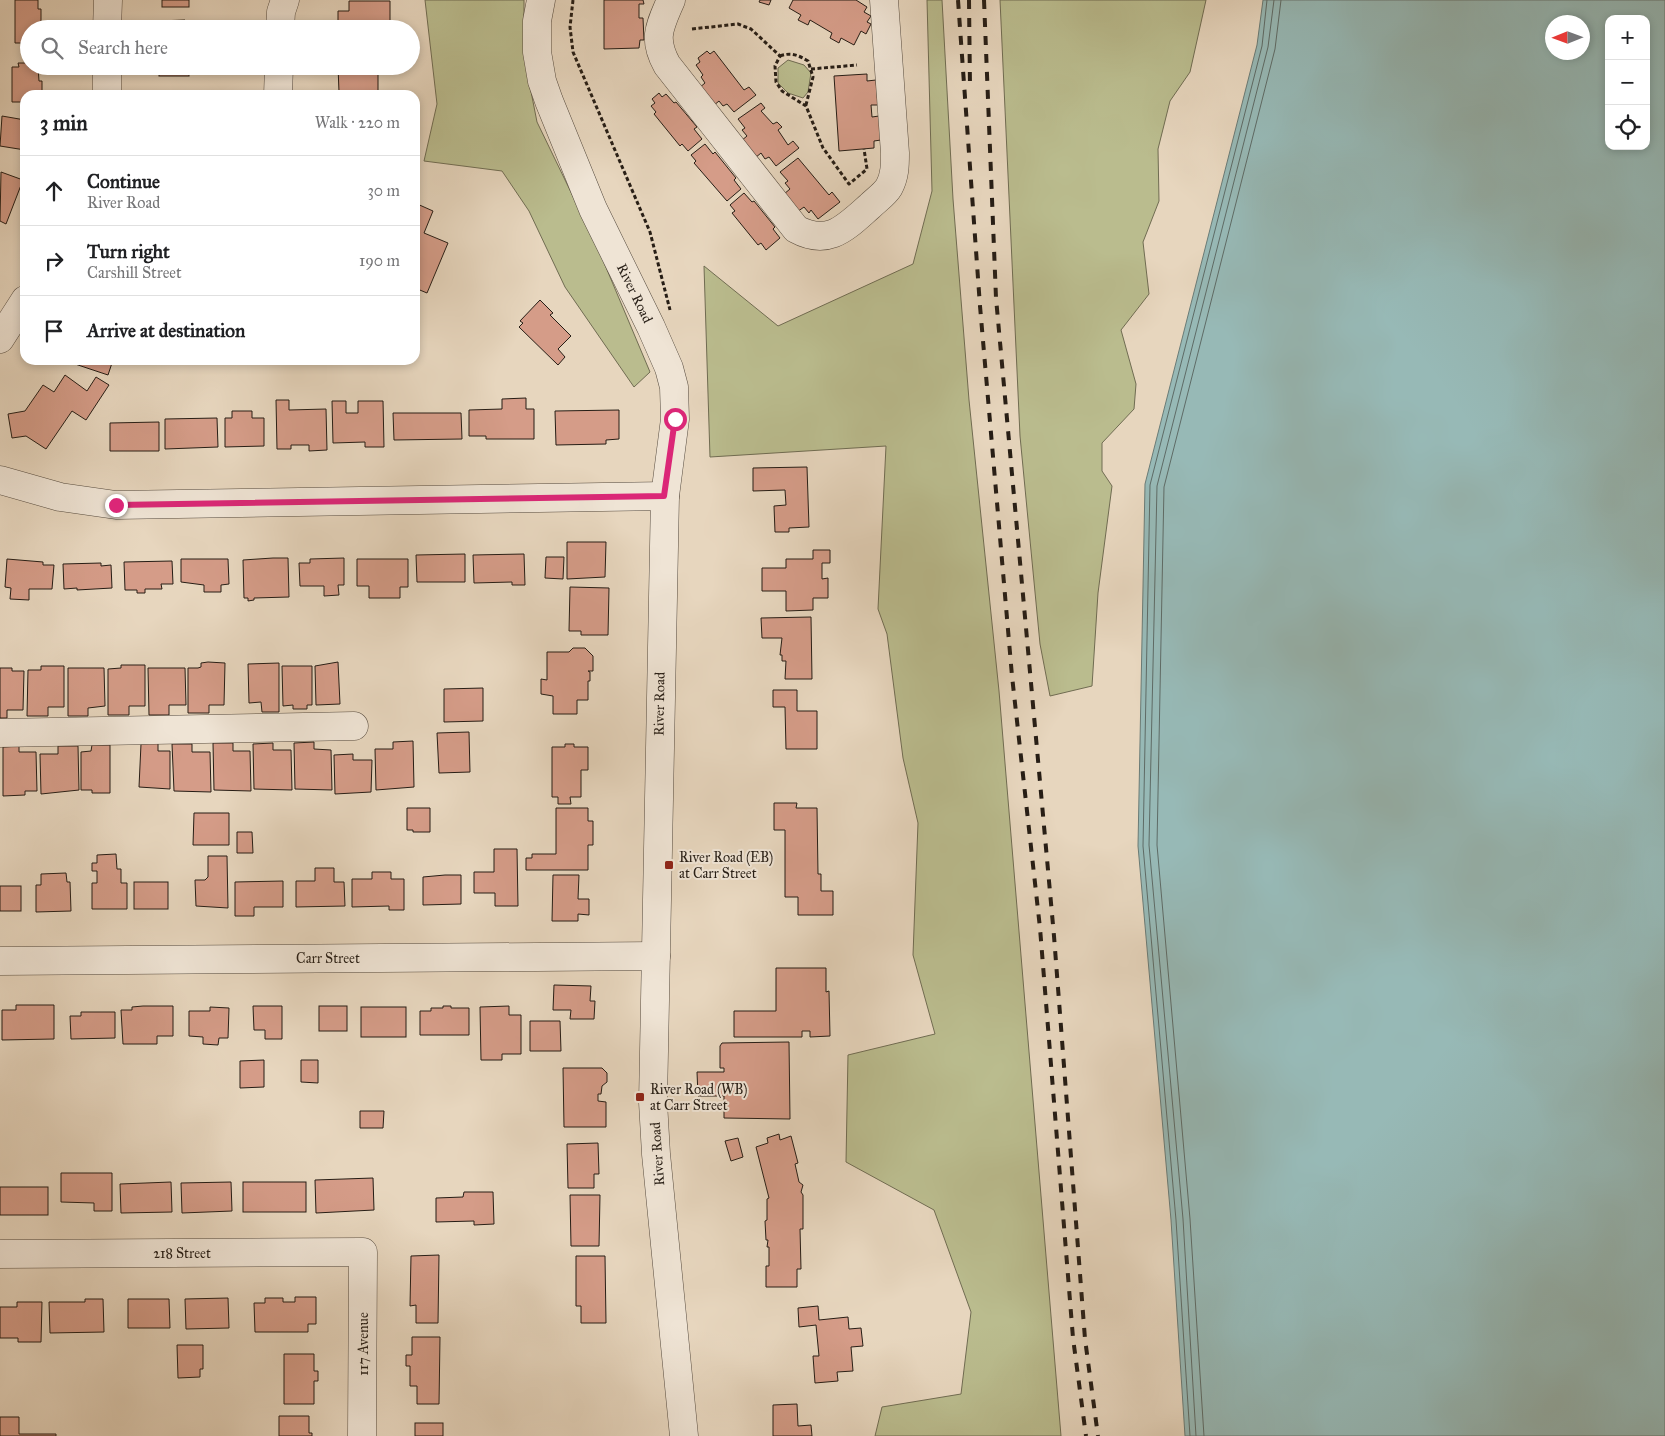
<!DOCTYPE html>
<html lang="en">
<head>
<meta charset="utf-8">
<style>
	:root { --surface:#fff; --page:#f2f2f2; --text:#202124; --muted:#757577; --line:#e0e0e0 }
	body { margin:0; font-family:"IM FELL Great Primer",serif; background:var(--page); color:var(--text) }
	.controls { position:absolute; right:15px; top:15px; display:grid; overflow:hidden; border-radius:10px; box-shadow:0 2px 8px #0003 }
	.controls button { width:45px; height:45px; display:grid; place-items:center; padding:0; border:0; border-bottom:1px solid var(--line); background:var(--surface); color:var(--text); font:25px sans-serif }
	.compass { position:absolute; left:1545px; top:15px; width:45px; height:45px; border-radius:50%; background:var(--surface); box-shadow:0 2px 8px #0003; rotate:269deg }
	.stop { position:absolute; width:15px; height:15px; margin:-11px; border:4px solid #db2777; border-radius:50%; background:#fff }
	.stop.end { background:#db2777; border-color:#fff; box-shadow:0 1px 5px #0008 }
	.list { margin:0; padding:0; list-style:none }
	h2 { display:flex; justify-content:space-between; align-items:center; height:65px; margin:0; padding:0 20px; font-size:21px }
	h2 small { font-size:16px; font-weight:400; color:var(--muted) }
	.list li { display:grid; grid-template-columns:32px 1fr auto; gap:15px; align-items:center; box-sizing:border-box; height:70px; padding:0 20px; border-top:1px solid var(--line) }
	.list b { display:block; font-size:19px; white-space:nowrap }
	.list p { margin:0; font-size:16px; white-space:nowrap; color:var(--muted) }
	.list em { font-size:16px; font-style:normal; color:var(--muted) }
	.icon { flex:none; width:28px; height:28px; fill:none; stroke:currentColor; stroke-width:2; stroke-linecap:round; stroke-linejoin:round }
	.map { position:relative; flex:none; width:1665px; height:1436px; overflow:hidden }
	.search { position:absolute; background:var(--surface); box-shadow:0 2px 8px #0003; left:20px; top:20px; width:400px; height:55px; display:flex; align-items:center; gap:12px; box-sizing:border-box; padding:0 18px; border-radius:28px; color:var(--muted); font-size:19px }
	.panel { position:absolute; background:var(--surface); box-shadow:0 2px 8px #0003; left:20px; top:90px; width:400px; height:275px; border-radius:15px }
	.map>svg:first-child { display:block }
</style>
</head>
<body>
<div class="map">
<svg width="1665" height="1436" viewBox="0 0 1665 1436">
	<rect width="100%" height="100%" fill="#e7d6be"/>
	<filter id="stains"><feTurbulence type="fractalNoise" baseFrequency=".004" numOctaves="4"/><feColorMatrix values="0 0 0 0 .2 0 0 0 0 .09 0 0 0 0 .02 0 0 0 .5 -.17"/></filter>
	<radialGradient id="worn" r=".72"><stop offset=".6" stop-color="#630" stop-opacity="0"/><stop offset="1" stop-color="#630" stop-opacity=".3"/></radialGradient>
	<!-- green -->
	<g fill="#babc8e" stroke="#706c52">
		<path d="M425 0H524V56L537 122 597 246 650 372 634 387 565 287 529 211 502 171 424 161 437 104Z"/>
		<path d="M927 0H942L953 199 969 400 999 691 1061 1436H875L882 1407 961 1394 971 1312 934 1210 846 1162 848 1055 935 1034 913 955 918 823 903 758 887 634 878 609 886 446 710 457 704 266 778 326 913 264 932 191Z"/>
		<path d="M1000 0H1206L1190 72 1170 101 1158 149 1159 201 1143 242 1149 294 1121 330 1136 384 1134 409 1102 443V471L1112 486 1098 593 1092 686 1050 696 1040 644 1020 436Z"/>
		<path d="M788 60 804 65 811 73 808 92 803 98 788 93 778 83V68Z"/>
	</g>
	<!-- water -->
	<path fill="#97b9b6" stroke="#6a7b76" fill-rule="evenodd" d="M1263 0H1665V1436H1185L1171 1220 1138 846 1145 484 1257 45ZM1609 19H1646V146H1609ZM1552 22H1582V52H1552Z"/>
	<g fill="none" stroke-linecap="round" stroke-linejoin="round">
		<!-- shore -->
		<g stroke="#5e6b66" stroke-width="1">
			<path d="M1190 1436 1176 1220 1143 846 1150 485 1262 46 1267 0"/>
			<path d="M1196 1436 1183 1219 1149 845 1157 486 1268 47 1274 0"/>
			<path d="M1204 1436 1190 1219 1157 845 1164 487 1275 49 1281 0"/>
		</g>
	</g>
	<!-- building -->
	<g fill="#d59c88" stroke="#261d15">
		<path d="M15 0H38V9H41V29H29V43H15Z"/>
		<rect x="162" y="0" width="27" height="7"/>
		<path d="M604 0H643L644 4H639V18H643L644 40H640L639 48 604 49Z"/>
		<path d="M760 0H771L769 5 759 2Z"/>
		<path d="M793 0H856L867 7 864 12 871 16 867 22 871 24 866 34 861 31 854 45 841 38 839 43 830 38 832 33 810 20 808 25 798 20 801 15 789 8Z"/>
		<path d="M349 1H390V29H338V11H349Z"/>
		<path d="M185 20V29H158V21Z"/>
		<path d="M707 51 710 54 714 51 744 90 749 87 756 95 734 112 727 104 723 106 719 101 713 106 699 88 705 83 701 77 703 75 696 65 700 62 698 58Z"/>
		<path d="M18 63H28V67H38L39 81H42V95H25V102H12V67H19Z"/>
		<rect x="159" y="66" width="30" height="10"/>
		<path d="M338 66H378V93L339 92Z"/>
		<path d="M867 74V81L876 80 878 105H871L872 117 879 116 881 140 874 141V148L839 151 834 76Z"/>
		<path d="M659 93 662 97 666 94 674 103 676 102 697 127 694 129 702 139 688 151 682 144 680 146 654 114 656 112 651 106 655 103 652 99Z"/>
		<path d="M761 103 765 108 761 111 773 124 777 122 782 127 778 130 788 145 793 141 799 148 776 166 769 157 765 159 761 153 755 158 741 141 747 136 742 130 745 128 738 119Z"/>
		<path d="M2 116 25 120V150L0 146Z"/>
		<path d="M705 144 713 154 715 152 736 178 734 180 741 189 727 201 694 163 696 161 691 155Z"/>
		<path d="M798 158 829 195 832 192 840 202 818 219 811 210 809 213 804 207 797 212 784 194 790 189 785 183 788 181 780 172Z"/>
		<path d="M1 172 23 180 6 224 0 221Z"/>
		<path d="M744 193 752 202 754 201 775 227 773 229 780 238 766 250 761 243 758 245 732 213 735 211 730 205Z"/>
		<path d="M415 203 433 211 424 233 448 243 427 293 415 288Z"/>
		<path d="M540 300 553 313 550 315 571 336 558 349 565 357 558 365 519 327 523 323 520 321Z"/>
		<path d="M77 360H104L112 363 108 375 75 364Z"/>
		<path d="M65 375 87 391 96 377 109 385 86 420 72 411 46 449 26 436 12 438 8 414 25 411 43 385 54 392Z"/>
		<path d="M526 398V409H534V439H486V436H469V410L502 409V399Z"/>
		<path d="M276 400H289V410L326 409 327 450 309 451V445H291V449H277Z"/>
		<path d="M332 401H346V413H358V401H383L384 447H365V442L333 443Z"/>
		<path d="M619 410V439L606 440V444L556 445 555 411Z"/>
		<path d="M232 411H252V418H264V446L225 447V418H232Z"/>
		<path d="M393 413H461L462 439 394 440Z"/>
		<path d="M217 418 218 447 165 449V419Z"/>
		<path d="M159 422V451H110V423Z"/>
		<path d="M807 467 809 527 789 528V532H775L774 506 786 505 785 490 753 491V468Z"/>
		<path d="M567 542H606L605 577 567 579Z"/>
		<path d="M813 550H830V563H822V579L828 578V598H813V610L786 611V591H762V568H786V559H813Z"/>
		<path d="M465 554V582H417L416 555Z"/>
		<path d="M524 554 525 585H512V582L474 583 473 555Z"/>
		<path d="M546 557H564L563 579 545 578Z"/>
		<path d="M273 558H288L289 597 254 598V600L248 601V598H244L243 560Z"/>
		<path d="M344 558V585H338L339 595 324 596V586H300L299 563H310V559Z"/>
		<path d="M7 559 43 562V565H54L52 589H29V600L10 599 11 588 5 587Z"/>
		<path d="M181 559H228L229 584 221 585V592H204V585L181 582Z"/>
		<path d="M357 559H408V587H400V598H369V586H357Z"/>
		<path d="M172 561 173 584H161L162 589H145V593H137V590H125L124 562Z"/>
		<path d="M101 563V566L111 565 112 588 77 590V588L64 589 63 564Z"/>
		<path d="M570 587 609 588 608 635H581V631H569Z"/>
		<path d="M811 617 812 679H785L786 661H782V655H780L782 638H762L761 618Z"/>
		<path d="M573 648H585L593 656V671H588L590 672V681H588V700H577V714H553V696L541 694V679L547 680V652H569Z"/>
		<path d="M208 662 225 663 224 705H209V713H188V668H198L201 667V663Z"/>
		<path d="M338 662 340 704 316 705 315 666Z"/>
		<path d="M279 663V712H262L261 702 249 703 248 664Z"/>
		<path d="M121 665H145V706H129V715H108V669L121 668Z"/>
		<path d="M41 666H64V707H48V716H27L28 670H41Z"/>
		<path d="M282 666H312V705H307V709H293V705L283 706Z"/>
		<path d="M0 668H12V671H24L23 710H7V718H0Z"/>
		<path d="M68 668H104L105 706 88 708V716H68Z"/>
		<path d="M148 668H185L186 705H169V715H149Z"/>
		<path d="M483 688V721L444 722V689Z"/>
		<path d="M773 690H797V711H817V749H786L785 707H773Z"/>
		<path d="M469 732 470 772 439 773 437 733Z"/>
		<path d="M413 741 414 787 376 790 375 749H393V742Z"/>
		<path d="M314 742V749L331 750 332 790 295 789 294 743Z"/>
		<path d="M158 743V751H170V789L139 787 141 744Z"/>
		<path d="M213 743H233V751H250L251 791 214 790Z"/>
		<path d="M273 743V750H291L292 790 254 789 253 744Z"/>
		<path d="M172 744H192V752H210L211 792 174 791Z"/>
		<path d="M565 744H574V747H588V770H581V797H570L571 804H558V797H552V747H565Z"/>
		<path d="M92 745H110V793H92V790H81V752L91 751Z"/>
		<path d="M19 746V752H36L37 791H25V795L3 796V747Z"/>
		<path d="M58 746H78L79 790 41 794 40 754H58Z"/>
		<path d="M353 754V760H372L371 792 335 794 334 755Z"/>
		<path d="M774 803H797L796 808H817L818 874H821V891H833V915H798V897H785V830H774Z"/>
		<path d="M407 808H430V832H413V830H407Z"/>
		<path d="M556 808H588V821H593V845H588V870H526V858H532V854H556Z"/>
		<path d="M194 813H229V845H193Z"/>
		<path d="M237 832H252L253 853H237Z"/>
		<path d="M494 849H517L518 906H495V893H474V872H494Z"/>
		<path d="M116 854 117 869H121V883H127V909H92V883H97V871H92V863H97V855Z"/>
		<path d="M208 856H227L228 908 196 906 195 880H205L208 877Z"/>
		<path d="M315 868H334V882H344L345 906 296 907V881H315Z"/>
		<path d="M372 872H391V879H404V910H389V906L352 907V879H372Z"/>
		<path d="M66 873 67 882H70L71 911 36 912V885H41V874Z"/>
		<path d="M445 875H461V904L423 905V877Z"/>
		<path d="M553 875H579L578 899H589V915L578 914V921H552Z"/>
		<path d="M283 881V907H254V916H235V882Z"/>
		<rect x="134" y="882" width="34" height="27"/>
		<rect x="0" y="886" width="21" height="25"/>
		<path d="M776 968H826V992L829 991 830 1036 810 1037V1031H802V1037H734V1011H776Z"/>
		<path d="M554 985 591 986 590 1001H595L594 1019H570L571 1010H553Z"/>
		<path d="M16 1005H54V1039L2 1040V1010H16Z"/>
		<path d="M143 1006H173V1036H157V1044H123L121 1010H132V1007Z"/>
		<path d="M253 1006H282V1039H265V1030H254Z"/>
		<rect x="319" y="1006" width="28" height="25"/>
		<path d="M443 1006H451V1008H469V1035H420V1011H431V1008H443Z"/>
		<path d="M509 1006V1015H521V1054H502V1060H481L480 1007Z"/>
		<path d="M210 1007 229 1008 228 1038H219L218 1045 203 1044V1037L189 1036V1011H210Z"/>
		<rect x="361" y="1007" width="45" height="30"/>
		<path d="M81 1012H115V1038L71 1039 70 1016H81Z"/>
		<path d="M530 1021H560L561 1051H530Z"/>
		<path d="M789 1042 790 1119 724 1118V1096H698L697 1072H724V1068H720V1046L722 1043Z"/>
		<path d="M264 1060V1087L240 1088V1061Z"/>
		<path d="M301 1060H318V1083L301 1082Z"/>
		<path d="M563 1068H602L607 1073V1082L602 1086 601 1094H598V1101L606 1102V1127H564Z"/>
		<path d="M360 1111H384L383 1128H360Z"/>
		<path d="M779 1134 780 1140 791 1136 798 1163 795 1164 799 1182 803 1185 801 1192 803 1195V1229H800L801 1269H797V1287H766V1266H769V1247H767L768 1240H766L765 1221 767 1220V1199L769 1198 756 1147 768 1143 767 1138Z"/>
		<path d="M738 1138 743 1157 731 1161 725 1141Z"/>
		<path d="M598 1143 599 1174H594V1188H568L567 1144Z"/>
		<path d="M61 1173H112V1211H94V1203L61 1202Z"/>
		<path d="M373 1178 374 1210 316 1213 315 1180Z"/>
		<path d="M171 1182 172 1212 121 1213 120 1184Z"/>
		<path d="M231 1182 232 1211 182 1213 181 1183Z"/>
		<rect x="243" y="1182" width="63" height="30"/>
		<rect x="0" y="1187" width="48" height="28"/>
		<path d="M464 1192H493L494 1224 474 1225V1221L436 1222V1198L463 1197Z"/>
		<path d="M570 1195H600L599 1246H571Z"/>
		<path d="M439 1255 438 1323H416V1305L410 1306 411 1256Z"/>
		<path d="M576 1256H605L606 1323H581V1306H576Z"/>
		<path d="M295 1297H316V1324H308V1332H255L254 1303H265V1298H283V1302H295Z"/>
		<path d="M228 1298 229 1328 186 1329 185 1299Z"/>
		<path d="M85 1299H103L104 1332 50 1333 49 1302H85Z"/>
		<path d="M128 1299H169L170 1328H128Z"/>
		<path d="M17 1302H42L41 1342H18V1338H0V1307H17Z"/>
		<path d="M818 1306 819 1320 848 1317 849 1329 861 1328 863 1346 851 1347 853 1371 837 1372 838 1381 815 1383 813 1356H819L816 1325 799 1327 798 1308Z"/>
		<path d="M412 1337H440L439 1404H417V1386H410V1366H406V1355H412Z"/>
		<path d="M177 1345H203V1369H200V1377L178 1378Z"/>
		<path d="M284 1354H314V1371H318V1381H314V1404H284Z"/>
		<path d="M797 1404 798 1426 811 1425 812 1436H773V1405Z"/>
		<path d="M279 1416H309V1433H312V1436H279Z"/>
		<path d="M0 1417H19V1434H56V1436H0Z"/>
		<rect x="415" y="1423" width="28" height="13"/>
	</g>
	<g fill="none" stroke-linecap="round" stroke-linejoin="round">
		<!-- minor casing -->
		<g stroke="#564b3f" stroke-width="29">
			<g id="minor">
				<path d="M541 0 537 21V52L542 81 549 101 593 209 651 327 669 368 674 387 675 419 665 496 653 1102 656 1154 684 1436"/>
				<path d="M671 0C660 26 652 38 667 65L796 229C829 247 846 227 870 206 876 200 885 194 889 187 895 176 895 165 895 153L884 0"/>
				<path d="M107 29 108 0"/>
				<path d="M280 29 281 12 285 0"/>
				<path d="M107 95V66"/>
				<path d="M278 95 279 66"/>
				<path d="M0 339 25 300"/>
				<path d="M0 480 60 497 116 505 665 496"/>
				<path d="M0 733 354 726"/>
				<path d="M0 961 656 956"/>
				<path d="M0 1254 363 1252 362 1436"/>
			</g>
		</g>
		<!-- path -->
		<g stroke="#261d15" stroke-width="3" stroke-dasharray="4 2.5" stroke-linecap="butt">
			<path d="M573 0 570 27 573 52 650 232 670 310"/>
			<path d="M692 29 738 24 751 29 780 56 775 66 776 82 782 91 806 106 823 148 849 184 867 169 864 149"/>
			<path d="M780 56C791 52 798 55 808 61L813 77 806 105"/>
			<path d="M811 69 857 65"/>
		</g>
		<!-- minor -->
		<use href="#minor" stroke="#efe4d5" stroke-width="28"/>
		<!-- rail -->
		<g stroke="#261d15" stroke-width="4" stroke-dasharray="9 9" stroke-linecap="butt">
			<path d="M958 0 980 306 1012 676 1040 928 1073 1338 1086 1436"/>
			<path d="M969 0 970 87"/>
			<path d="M984 0 996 298 1054 936 1085 1339 1098 1436"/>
		</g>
	</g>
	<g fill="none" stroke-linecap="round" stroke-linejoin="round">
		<!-- route -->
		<path stroke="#db2777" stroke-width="6" d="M116 505 664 496 675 419"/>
	</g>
	<!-- markers -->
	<g fill="#8f2418" stroke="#efe4d5" stroke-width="2">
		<rect x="664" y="860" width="10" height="10" rx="2.5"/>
		<rect x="635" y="1092" width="10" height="10" rx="2.5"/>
	</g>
	<g text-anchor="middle" stroke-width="4" stroke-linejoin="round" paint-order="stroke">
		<!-- street labels -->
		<g font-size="14" fill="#261d15" stroke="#efe4d5">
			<text transform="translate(635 293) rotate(64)" y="5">River Road</text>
			<text transform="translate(659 704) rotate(-89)" y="5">River Road</text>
			<text x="328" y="963">Carr Street</text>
			<text transform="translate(657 1154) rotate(-94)" y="5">River Road</text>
			<text x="182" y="1258">218 Street</text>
			<text transform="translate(363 1344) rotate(-90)" y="5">117 Avenue</text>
		</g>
		<!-- poi labels -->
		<g font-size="14" fill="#261d15" stroke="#efe4d5" text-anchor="start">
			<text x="679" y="862">River Road (EB)<tspan x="679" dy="16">at Carr Street</tspan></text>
			<text x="650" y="1094">River Road (WB)<tspan x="650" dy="16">at Carr Street</tspan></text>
		</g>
	</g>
	<rect width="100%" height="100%" filter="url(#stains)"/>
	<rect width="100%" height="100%" fill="url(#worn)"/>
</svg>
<div class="controls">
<button>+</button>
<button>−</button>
<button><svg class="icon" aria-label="locate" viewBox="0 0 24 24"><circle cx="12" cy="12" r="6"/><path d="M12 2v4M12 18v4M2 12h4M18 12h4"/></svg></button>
</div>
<svg class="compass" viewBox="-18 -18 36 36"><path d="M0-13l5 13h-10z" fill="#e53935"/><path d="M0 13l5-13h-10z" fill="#757577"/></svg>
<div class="stop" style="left:675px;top:419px"></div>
<div class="stop end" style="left:116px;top:505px"></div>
<div class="search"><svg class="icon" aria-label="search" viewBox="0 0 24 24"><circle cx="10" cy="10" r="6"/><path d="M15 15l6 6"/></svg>Search here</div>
<section class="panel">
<h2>3 min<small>Walk · 220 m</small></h2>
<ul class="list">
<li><svg class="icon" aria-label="ahead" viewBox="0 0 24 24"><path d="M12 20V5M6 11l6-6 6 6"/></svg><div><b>Continue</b><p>River Road</p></div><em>30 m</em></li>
<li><svg class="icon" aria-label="right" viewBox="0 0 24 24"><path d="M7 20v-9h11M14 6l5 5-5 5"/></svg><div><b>Turn right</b><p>Carshill Street</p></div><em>190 m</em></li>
<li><svg class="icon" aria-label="arrive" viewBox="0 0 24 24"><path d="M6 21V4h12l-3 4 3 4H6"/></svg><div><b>Arrive at destination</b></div></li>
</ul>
</section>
</div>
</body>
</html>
